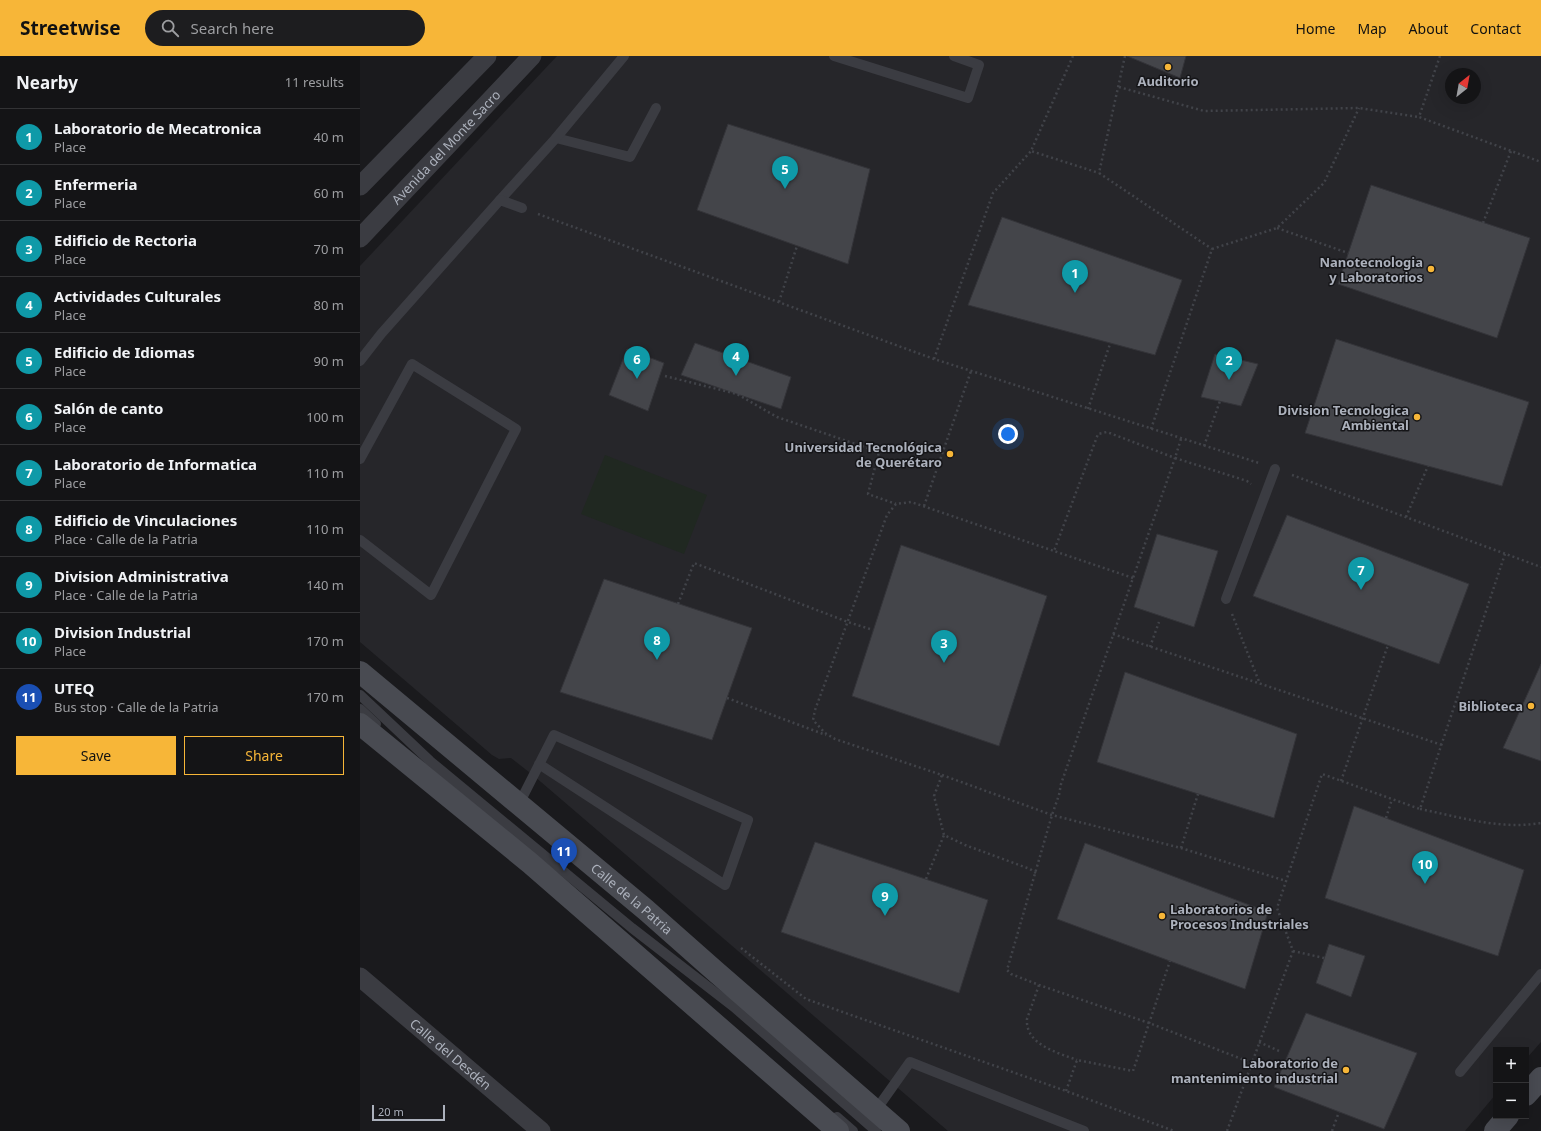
<!DOCTYPE html>
<html lang="en">
<head>
<meta charset="utf-8">
<style>
	:root { --surface:#141416; --page:#1d1d1f; --text:#f1f3f6; --muted:#9d9ea1; --line:#333335; --accent:#f7b638 }
	body { margin:0; font-family:"Noto Sans",sans-serif; background:var(--page); color:var(--text) }
	.controls { position:absolute; right:12px; bottom:12px; display:grid; overflow:hidden; border-radius:0px; box-shadow:0 4px 16px #0002 }
	.controls button { width:36px; height:36px; display:grid; place-items:center; padding:0; border:0; border-bottom:1px solid var(--line); background:var(--surface); color:var(--text); font:20px sans-serif }
	.compass { position:absolute; left:1085px; top:12px; width:36px; height:36px; border-radius:50%; background:var(--surface); box-shadow:0 4px 16px #0002; rotate:31deg }
	.scale { position:absolute; left:12px; bottom:10px; width:73px; box-sizing:border-box; padding-left:4px; border:2px solid #acb1bc; border-top:0; font-size:11px; line-height:14px; white-space:nowrap; color:#acb1bc; -webkit-text-stroke:3px #151518; paint-order:stroke }
	.you { position:absolute; left:648px; top:378px; width:14px; height:14px; margin:-10px; border:3px solid #fff; border-radius:50%; background:#1a73e8; box-shadow:0 0 0 6px #1a73e833 }
	.badge { display:grid; place-items:center; width:26px; height:26px; border-radius:50%; background:var(--accent); color:#fff; font-size:13px; font-weight:700 }
	.pin { position:absolute; translate:-50% -33px; filter:drop-shadow(0 1px 2px #0008) }
	.pin::after { content:''; position:absolute; top:21px; width:14px; height:12px; background:inherit; clip-path:polygon(0 0,100% 0,50% 100%) }
	.list { margin:0; padding:0; list-style:none }
	h2 { display:flex; justify-content:space-between; align-items:center; height:52px; margin:0; padding:0 16px; font-size:17px }
	h2 small { font-size:13px; font-weight:400; color:var(--muted) }
	.list li { display:grid; grid-template-columns:26px 1fr auto; gap:12px; align-items:center; box-sizing:border-box; height:56px; padding:0 16px; border-top:1px solid var(--line) }
	.list b { display:block; font-size:15px; white-space:nowrap }
	.list p { margin:0; font-size:13px; white-space:nowrap; color:var(--muted) }
	.list em { font-size:13px; font-style:normal; color:var(--muted) }
	.actions { display:flex; gap:8px; padding:12px 16px }
	.actions a { flex:1; padding:9px 0; border:1px solid var(--accent); border-radius:0px; text-align:center; font-size:14px; color:var(--accent) }
	.actions .main { background:var(--accent); color:#111 }
	.icon { flex:none; width:22px; height:22px; fill:none; stroke:currentColor; stroke-width:2; stroke-linecap:round; stroke-linejoin:round }
	.map { position:relative; flex:none; width:1181px; height:1075px; overflow:hidden }
	header { display:flex; align-items:center; gap:24px; box-sizing:border-box; height:56px; padding:0 20px; background:var(--accent); color:#111 }
	header strong { font-size:19px }
	nav { display:flex; gap:22px; margin-inline-start:auto; font-size:14px }
	.search { width:280px; height:36px; background:var(--page); display:flex; align-items:center; gap:10px; box-sizing:border-box; padding:0 14px; border-radius:22px; color:var(--muted); font-size:15px }
	main { display:flex }
	aside { flex:1; background:var(--surface) }
	.map>svg:first-child { display:block }
</style>
</head>
<body>
<header>
<strong>Streetwise</strong>
<div class="search"><svg class="icon" aria-label="search" viewBox="0 0 24 24"><circle cx="10" cy="10" r="6"/><path d="M15 15l6 6"/></svg>Search here</div>
<nav><a>Home</a><a>Map</a><a>About</a><a>Contact</a></nav>
</header>
<main>
<aside>
<h2>Nearby<small>11 results</small></h2>
<ul class="list">
<li><span class="badge" style="background:#0f9aa8">1</span><div><b>Laboratorio de Mecatronica</b><p>Place</p></div><em>40 m</em></li>
<li><span class="badge" style="background:#0f9aa8">2</span><div><b>Enfermeria</b><p>Place</p></div><em>60 m</em></li>
<li><span class="badge" style="background:#0f9aa8">3</span><div><b>Edificio de Rectoria</b><p>Place</p></div><em>70 m</em></li>
<li><span class="badge" style="background:#0f9aa8">4</span><div><b>Actividades Culturales</b><p>Place</p></div><em>80 m</em></li>
<li><span class="badge" style="background:#0f9aa8">5</span><div><b>Edificio de Idiomas</b><p>Place</p></div><em>90 m</em></li>
<li><span class="badge" style="background:#0f9aa8">6</span><div><b>Salón de canto</b><p>Place</p></div><em>100 m</em></li>
<li><span class="badge" style="background:#0f9aa8">7</span><div><b>Laboratorio de Informatica</b><p>Place</p></div><em>110 m</em></li>
<li><span class="badge" style="background:#0f9aa8">8</span><div><b>Edificio de Vinculaciones</b><p>Place · Calle de la Patria</p></div><em>110 m</em></li>
<li><span class="badge" style="background:#0f9aa8">9</span><div><b>Division Administrativa</b><p>Place · Calle de la Patria</p></div><em>140 m</em></li>
<li><span class="badge" style="background:#0f9aa8">10</span><div><b>Division Industrial</b><p>Place</p></div><em>170 m</em></li>
<li><span class="badge" style="background:#1a4fb4">11</span><div><b>UTEQ</b><p>Bus stop · Calle de la Patria</p></div><em>170 m</em></li>
</ul>
<div class="actions"><a class="main">Save</a><a>Share</a></div>
</aside>
<div class="map">
<svg width="1181" height="1075" viewBox="0 0 1181 1075">
	<rect width="100%" height="100%" fill="#1a1a1d"/>
	<!-- built -->
	<path fill="#26262a" fill-rule="evenodd" d="M197 0H1181V986L1166 1003V994H1136V1038L1105 1075H588L174 720 151 702 139 703 132 699 0 586V210ZM1091 18H1115V42H1091Z"/>
	<!-- green -->
	<path fill="#202821" d="M245 399 347 439 324 498 221 458Z"/>
	<!-- building -->
	<g fill="#44454a" stroke="#343439">
		<path d="M767 0H826L820 22Z"/>
		<path d="M368 68 510 113 488 208 337 154Z"/>
		<path d="M1011 129 1170 182 1137 282 978 228Z"/>
		<path d="M642 161 822 224 795 299 608 249Z"/>
		<path d="M976 283 1169 346 1142 430 945 377Z"/>
		<path d="M335 287 431 321 421 353 321 319Z"/>
		<path d="M267 293 304 307 288 355 249 339Z"/>
		<path d="M855 298 898 308 881 350 841 341Z"/>
		<path d="M927 459 1109 528 1079 608 893 540Z"/>
		<path d="M797 478 858 495 834 571 774 551Z"/>
		<path d="M541 489 687 540 639 690 492 640Z"/>
		<path d="M244 523 392 572 352 684 200 636Z"/>
		<path d="M1181 608V705L1143 692Z"/>
		<path d="M765 616 937 678 914 762 737 706Z"/>
		<path d="M994 750 1164 814 1138 900 965 842Z"/>
		<path d="M455 786 628 844 599 937 421 876Z"/>
		<path d="M725 787 908 856 885 933 697 863Z"/>
		<path d="M969 888 1005 900 991 941 956 927Z"/>
		<path d="M946 957 1057 997 1024 1073 914 1031Z"/>
	</g>
	<g fill="none" stroke-linecap="round" stroke-linejoin="round">
		<!-- path -->
		<g stroke="#414349" stroke-width="2.5" stroke-dasharray="2 3" stroke-linecap="butt">
			<path d="M713 0 671 95 739 117"/>
			<path d="M765 0 739 117 852 193"/>
			<path d="M1080 0 1059 61 1181 106"/>
			<path d="M759 31 844 55 999 52 1059 61"/>
			<path d="M178 158 574 303 899 407"/>
			<path d="M1123 167 1151 95"/>
			<path d="M917 172 988 197"/>
			<path d="M852 193 917 172 964 127 999 52"/>
			<path d="M419 246 437 190"/>
			<path d="M574 303 633 137 671 95"/>
			<path d="M305 320 377 338 417 361 519 396 508 438 536 448"/>
			<path d="M728 353 750 288"/>
			<path d="M791 373 852 193"/>
			<path d="M821 383 815 402 887 425 891 428"/>
			<path d="M844 390 860 345"/>
			<path d="M932 419 1181 511"/>
			<path d="M564 450 611 315"/>
			<path d="M1046 461 1068 410"/>
			<path d="M773 522 694 495 738 378 747 376 815 402 701 728 699 739 692 759 647 914 651 918 679 929 789 967 892 1007"/>
			<path d="M318 548 334 507 488 566 513 574"/>
			<path d="M872 558 900 628"/>
			<path d="M753 578 1082 689"/>
			<path d="M790 591 799 566"/>
			<path d="M367 642 466 679"/>
			<path d="M582 719 692 759 821 792 926 825"/>
			<path d="M981 725 1028 589"/>
			<path d="M1060 753C1100 761 1140 774 1181 767"/>
			<path d="M1026 762 1032 743"/>
			<path d="M821 792 838 738"/>
			<path d="M676 817 670 813 605 789 584 779 574 740 582 719 475 683 465 677 453 664 455 654 527 459 536 448 551 446 694 495"/>
			<path d="M566 823 584 779"/>
			<path d="M381 892 446 943 706 1035 814 1075"/>
			<path d="M933 895 964 902"/>
			<path d="M679 929 667 963C665 989 699 997 717 1004"/>
			<path d="M899 986 919 995"/>
			<path d="M706 1035 717 1004 773 1015 810 905"/>
			<path d="M867 1075 933 895 917 852 962 718 1060 753 1145 498"/>
			<path d="M972 1075 979 1056"/>
		</g>
		<!-- lane -->
		<g stroke="#3b3c42" stroke-width="10">
			<path d="M474 0 608 42 619 9 594 0"/>
			<path d="M196 82 270 101 296 52"/>
			<path d="M140 144 196 82 264 0"/>
			<path d="M0 305 21 278 140 144 162 152"/>
			<path d="M0 403 52 308 156 373 71 539 0 484"/>
			<path d="M866 543 915 413"/>
			<path d="M0 639 70 705 272 872 374 951 516 1075"/>
			<path d="M0 653 16 668"/>
			<path d="M159 748 194 679 388 764 365 829 179 708"/>
			<path d="M1100 1016 1181 918"/>
			<path d="M516 1054 550 1006 724 1075"/>
			<path d="M477 1061 493 1075"/>
		</g>
		<!-- street -->
		<g stroke="#3b3c42" stroke-width="19">
			<path d="M0 130 127 0"/>
			<path id="s1" d="M0 182 172 0"/>
			<path id="s2" d="M0 921 181 1075"/>
		</g>
		<!-- secondary -->
		<g stroke="#494b52" stroke-width="22">
			<path id="s3" d="M0 616 286 854 355 915 539 1075"/>
			<path d="M0 668 170 807 478 1075"/>
			<path d="M1166 1039 1181 1022"/>
			<path d="M1135 1075 1148 1060"/>
		</g>
	</g>
	<!-- markers -->
	<g fill="#f7b638" stroke="#151518" stroke-width="1.5">
		<circle cx="808" cy="11" r="4"/>
		<circle cx="1071" cy="213" r="4"/>
		<circle cx="1057" cy="361" r="4"/>
		<circle cx="590" cy="398" r="4"/>
		<circle cx="1171" cy="650" r="4"/>
		<circle cx="802" cy="860" r="4"/>
		<circle cx="986" cy="1014" r="4"/>
	</g>
	<g text-anchor="middle" stroke-width="3" stroke-linejoin="round" paint-order="stroke">
		<!-- poi labels -->
		<g font-size="13" font-weight="bold" fill="#acb1bc" stroke="#151518" text-anchor="end">
			<text x="808" y="30" text-anchor="middle">Auditorio</text>
			<text x="1063" y="211">Nanotecnologia<tspan x="1063" dy="15">y Laboratorios</tspan></text>
			<text x="1049" y="359">Division Tecnologica<tspan x="1049" dy="15">Ambiental</tspan></text>
			<text x="582" y="396">Universidad Tecnológica<tspan x="582" dy="15">de Querétaro</tspan></text>
			<text x="1163" y="655">Biblioteca</text>
			<text x="810" y="858" text-anchor="start">Laboratorios de<tspan x="810" dy="15">Procesos Industriales</tspan></text>
			<text x="978" y="1012">Laboratorio de<tspan x="978" dy="15">mantenimiento industrial</tspan></text>
		</g>
		<!-- street labels -->
		<g font-size="13" fill="#acb1bc" stroke="#151518">
			<text dy="5" stroke="none"><textPath href="#s1" startOffset="125">Avenida del Monte Sacro</textPath></text>
			<text dy="5" stroke="none"><textPath href="#s3" startOffset="354">Calle de la Patria</textPath></text>
			<text dy="5" stroke="none"><textPath href="#s2" startOffset="119">Calle del Desdén</textPath></text>
		</g>
	</g>
</svg>
<div class="controls">
<button>+</button>
<button>−</button>
</div>
<svg class="compass" viewBox="-18 -18 36 36"><path d="M0-13l5 13h-10z" fill="#e53935"/><path d="M0 13l5-13h-10z" fill="#9d9ea1"/></svg>
<div class="scale">20 m</div>
<div class="you"></div>
<div class="pin badge" style="left:715px;top:237px;background:#0f9aa8">1</div>
<div class="pin badge" style="left:869px;top:324px;background:#0f9aa8">2</div>
<div class="pin badge" style="left:584px;top:607px;background:#0f9aa8">3</div>
<div class="pin badge" style="left:376px;top:320px;background:#0f9aa8">4</div>
<div class="pin badge" style="left:425px;top:133px;background:#0f9aa8">5</div>
<div class="pin badge" style="left:277px;top:323px;background:#0f9aa8">6</div>
<div class="pin badge" style="left:1001px;top:534px;background:#0f9aa8">7</div>
<div class="pin badge" style="left:297px;top:604px;background:#0f9aa8">8</div>
<div class="pin badge" style="left:525px;top:860px;background:#0f9aa8">9</div>
<div class="pin badge" style="left:1065px;top:828px;background:#0f9aa8">10</div>
<div class="pin badge" style="left:204px;top:815px;background:#1a4fb4">11</div>
</div>
</main>
</body>
</html>
